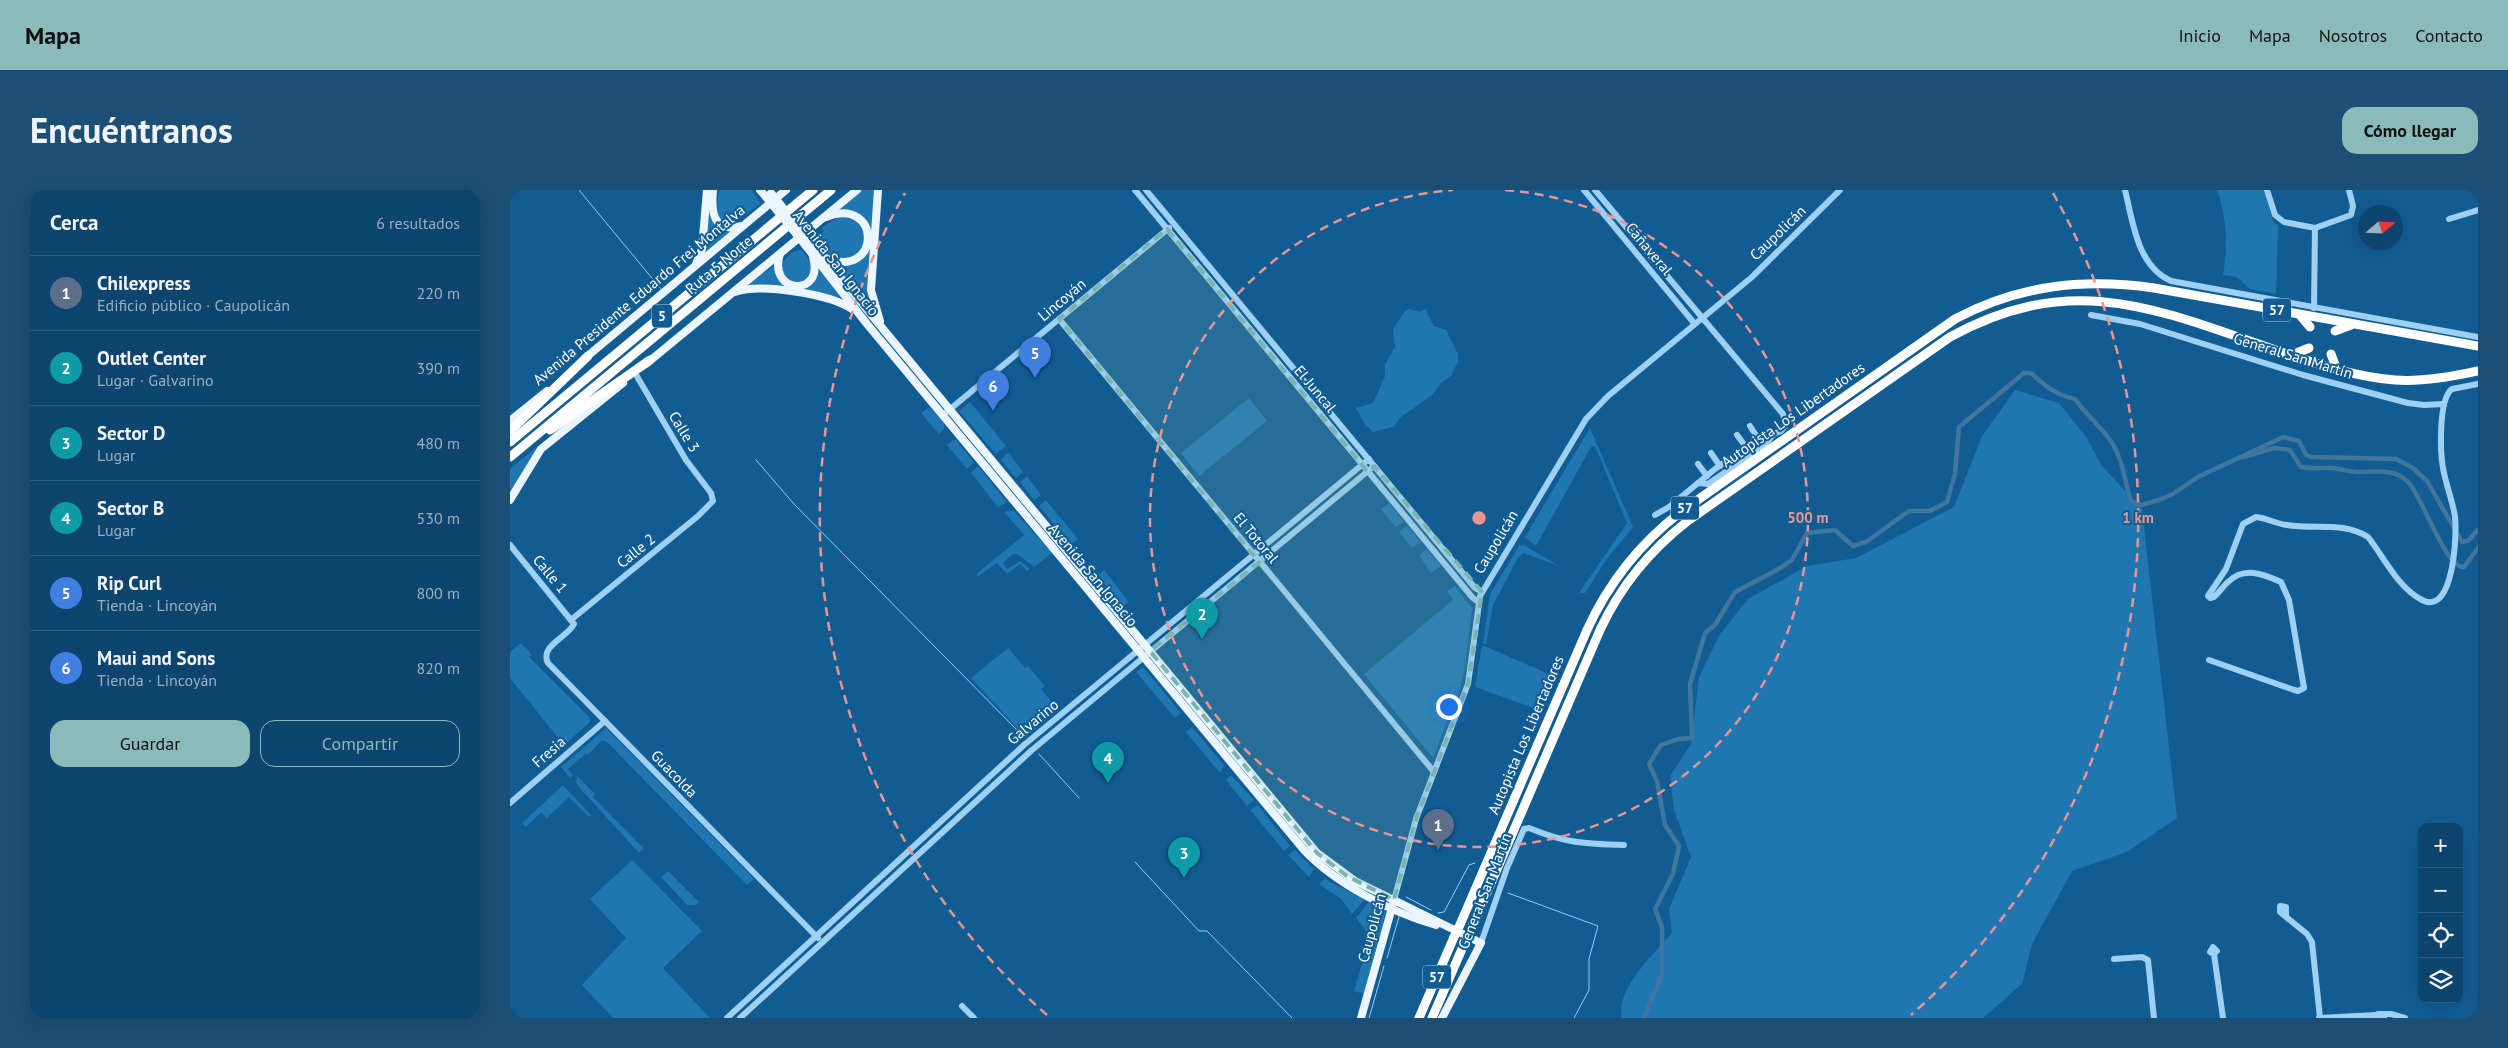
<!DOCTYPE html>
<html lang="es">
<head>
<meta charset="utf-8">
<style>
	:root { --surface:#0d456e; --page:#1b4f76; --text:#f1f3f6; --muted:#9ab1c2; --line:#2d5d81; --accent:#8bbbb9 }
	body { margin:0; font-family:"PT Sans",sans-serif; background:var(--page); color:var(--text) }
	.controls { position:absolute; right:15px; bottom:15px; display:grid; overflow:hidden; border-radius:10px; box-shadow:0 5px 20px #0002 }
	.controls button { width:45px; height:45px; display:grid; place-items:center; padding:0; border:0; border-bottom:1px solid var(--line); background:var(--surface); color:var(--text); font:25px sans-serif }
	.compass { position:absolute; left:1848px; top:15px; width:45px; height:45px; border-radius:50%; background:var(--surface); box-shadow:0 5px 20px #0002; rotate:71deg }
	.you { position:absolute; left:938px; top:516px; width:18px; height:18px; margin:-12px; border:4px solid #fff; border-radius:50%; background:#1a73e8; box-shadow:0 0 0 8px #1a73e833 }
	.badge { display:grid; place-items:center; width:32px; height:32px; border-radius:50%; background:var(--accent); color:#fff; font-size:16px; font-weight:700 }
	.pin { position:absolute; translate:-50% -41px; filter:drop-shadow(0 1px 2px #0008) }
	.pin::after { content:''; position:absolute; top:26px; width:18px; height:15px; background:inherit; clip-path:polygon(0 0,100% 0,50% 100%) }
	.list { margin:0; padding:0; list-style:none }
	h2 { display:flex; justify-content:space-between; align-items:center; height:65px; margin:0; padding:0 20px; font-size:21px }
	h2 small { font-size:16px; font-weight:400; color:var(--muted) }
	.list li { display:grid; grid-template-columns:32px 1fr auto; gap:15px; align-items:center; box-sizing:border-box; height:75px; padding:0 20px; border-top:1px solid var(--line) }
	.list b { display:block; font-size:19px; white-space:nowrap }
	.list p { margin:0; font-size:16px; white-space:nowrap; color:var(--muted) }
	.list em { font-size:16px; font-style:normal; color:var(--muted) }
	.actions { display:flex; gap:10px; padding:15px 20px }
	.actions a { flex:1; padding:11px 0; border:1px solid var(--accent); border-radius:15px; text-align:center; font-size:18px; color:var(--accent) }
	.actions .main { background:var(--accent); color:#111 }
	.icon { flex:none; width:28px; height:28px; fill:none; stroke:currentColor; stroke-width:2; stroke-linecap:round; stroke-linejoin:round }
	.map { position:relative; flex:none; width:1968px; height:828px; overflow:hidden; border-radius:15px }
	header { display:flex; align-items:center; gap:30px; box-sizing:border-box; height:70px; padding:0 25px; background:var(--accent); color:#111 }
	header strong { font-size:24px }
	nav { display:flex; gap:28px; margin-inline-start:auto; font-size:18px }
	.intro { display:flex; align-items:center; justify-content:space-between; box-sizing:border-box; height:120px; padding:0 30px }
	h1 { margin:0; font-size:35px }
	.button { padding:12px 22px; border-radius:15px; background:var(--accent); color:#111; font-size:18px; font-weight:700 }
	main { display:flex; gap:30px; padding:0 30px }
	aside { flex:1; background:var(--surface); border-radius:15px; box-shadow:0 5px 20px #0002 }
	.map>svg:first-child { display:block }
</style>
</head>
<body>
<header>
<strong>Mapa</strong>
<nav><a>Inicio</a><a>Mapa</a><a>Nosotros</a><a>Contacto</a></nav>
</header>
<div class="intro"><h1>Encuéntranos</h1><a class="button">Cómo llegar</a></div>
<main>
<aside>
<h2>Cerca<small>6 resultados</small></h2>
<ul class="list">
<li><span class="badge" style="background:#5c6f8a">1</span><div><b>Chilexpress</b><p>Edificio público · Caupolicán</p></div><em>220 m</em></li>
<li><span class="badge" style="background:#0f9aa8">2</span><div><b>Outlet Center</b><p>Lugar · Galvarino</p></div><em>390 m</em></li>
<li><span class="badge" style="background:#0f9aa8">3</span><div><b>Sector D</b><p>Lugar</p></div><em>480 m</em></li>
<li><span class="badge" style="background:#0f9aa8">4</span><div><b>Sector B</b><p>Lugar</p></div><em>530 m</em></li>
<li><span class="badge" style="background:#3f7fe0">5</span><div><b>Rip Curl</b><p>Tienda · Lincoyán</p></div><em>800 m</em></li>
<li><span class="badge" style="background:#3f7fe0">6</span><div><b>Maui and Sons</b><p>Tienda · Lincoyán</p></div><em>820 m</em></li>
</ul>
<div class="actions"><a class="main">Guardar</a><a>Compartir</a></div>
</aside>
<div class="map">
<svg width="1968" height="828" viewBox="0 0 1968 828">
	<rect width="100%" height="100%" fill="#115c93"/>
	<!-- green -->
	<g fill="#1f76b1">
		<path d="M209 0H241L251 13C227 32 201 52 209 0Z"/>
		<path d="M352 0H366L362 119 325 75C367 82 376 23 330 20Z"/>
		<path d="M1707 0H1754L1763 31 1768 36 1766 104 1740 99 1727 87 1713 85C1718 56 1717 28 1707 0Z"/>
		<path d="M199 14C199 28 205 40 220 41L192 67Z"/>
		<path d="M332 25 351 33 356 53 341 70 320 67 305 47 314 41 311 38Z"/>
		<path d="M291 59 301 73V85L292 93 278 91 272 82V73L281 63Z"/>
		<path d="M266 74C265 83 271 98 282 98 289 98 296 94 302 93L309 80 332 108 304 103 235 96Z"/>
		<path d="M900 119 910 122 915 119 924 136 936 140 948 164V173L943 180 942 185 931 193 922 205 891 227 883 237 863 242 854 233 846 218 863 213 875 186V174L885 157 883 139 895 121Z"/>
		<path d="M1505 200 1549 213 1577 248 1591 275 1632 319 1667 628 1617 662 1562 681 1522 754 1512 794 1473 828H1112C1105 799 1144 764 1162 743L1159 719 1181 667 1164 620 1160 586 1181 554 1189 487 1210 444 1238 409 1297 376 1346 368 1444 317 1472 246Z"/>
		<path d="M739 208 757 231 689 286 671 263Z"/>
		<path d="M460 212 496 256 486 264 449 221Z"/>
		<path d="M420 217 434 233V239L429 244 411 223Z"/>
		<path d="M1080 238 1123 337 1096 370 1075 403H1069L1117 333 1085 256 1081 257 1026 356 1015 347Z"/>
		<path d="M445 249 464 272 457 279 437 255Z"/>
		<path d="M28 256 30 257 0 304V279Z"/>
		<path d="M498 262 513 282 506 288 491 270Z"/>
		<path d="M468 276 497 312 488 317 461 283Z"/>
		<path d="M517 286 531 305 524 310 510 292Z"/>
		<path d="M536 310 568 349 561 355 529 316Z"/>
		<path d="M879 313 894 332 886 337 871 319Z"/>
		<path d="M503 320 542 363 524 377 507 364H503L493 373 497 379 510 371 520 379 517 381 510 374 497 384 487 373 468 386 466 384 514 345 494 322Z"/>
		<path d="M897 336 911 352 902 358 889 342Z"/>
		<path d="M1014 355 1049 376 1013 363 1008 368 983 415 976 455 973 453 980 404 1009 356Z"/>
		<path d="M917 359 931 376 921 383 909 365Z"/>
		<path d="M594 380 619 412 613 417 588 385Z"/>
		<path d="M945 396 962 418 955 479 950 498 923 568 854 484 943 410 937 401Z"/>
		<path d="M11 453 22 465 19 467 80 528V532L54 555 0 488V462Z"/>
		<path d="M972 455 1039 484 1024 518 965 497Z"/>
		<path d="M498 458 515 478 518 476 535 496 531 499 548 520 516 547 461 488Z"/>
		<path d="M633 477 671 523 665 528 626 482Z"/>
		<path d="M682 537 714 575 710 583 676 542Z"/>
		<path d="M96 538 244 689 237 695 97 552 92 550 78 565 76 563 58 579 63 585 60 588 51 577Z"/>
		<path d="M721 585 744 610 737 616 716 590Z"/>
		<path d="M67 586 85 604 83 607 133 658 129 663 68 596 66 592Z"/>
		<path d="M53 595 81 625 79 627 59 607 37 628 31 622 16 637 12 633Z"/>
		<path d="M748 615 780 656 774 661 740 620Z"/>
		<path d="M785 660 804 679 799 687 778 665Z"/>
		<path d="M122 670 192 741 153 778 200 828H103L72 795 116 748 80 709Z"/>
		<path d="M158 681 189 712 185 715H177L151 687Z"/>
		<path d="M815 689 851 708 855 709 842 724 831 709 809 694Z"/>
		<path d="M859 712 876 721 854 804 844 801 860 746 846 728Z"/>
	</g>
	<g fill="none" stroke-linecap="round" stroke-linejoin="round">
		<!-- stream -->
		<g stroke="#90cef6" stroke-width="1">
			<path d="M69 0 151 99"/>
			<path d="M246 270 284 314 511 544"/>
			<path d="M529 564 569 608"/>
			<path d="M625 672 689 741H697L782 828"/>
			<path d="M998 703 1088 736 1079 769V800L1064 828"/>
			<path d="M896 707 921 720"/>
			<path d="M928 723 934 722 959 675 965 673"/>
			<path d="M877 768 889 727"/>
			<path d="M859 828 874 776"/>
		</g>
		<!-- canal -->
		<g stroke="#40769e" stroke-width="4.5">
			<path d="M1730 268 1764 258 1780 260 1791 277C1801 279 1812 278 1822 278 1831 279 1840 282 1849 282 1867 282 1885 278 1899 293 1912 307 1937 380 1954 377L1968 358"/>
			<path d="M1134 828 1152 784V737L1145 719 1163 684 1169 656 1155 635 1147 591 1139 574 1151 555 1168 549 1182 548 1180 494 1195 443 1205 435 1225 402 1267 380 1282 370 1297 343 1325 340 1343 356 1356 352 1399 321H1420L1437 312 1445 284 1449 237 1514 183H1521C1535 196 1546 205 1565 209 1576 225 1597 242 1605 258 1614 275 1615 293 1621 311L1631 315 1649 310 1663 304 1688 287 1773 247 1789 251 1796 265 1801 267 1886 269 1903 278 1917 291 1952 352 1959 350 1968 340"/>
		</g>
		<!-- minor -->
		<g stroke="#9ed0f3" stroke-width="6">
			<path d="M625 0 962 407 968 412"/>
			<path d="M636 0 965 398 972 402"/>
			<path d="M1074 0 1184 133"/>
			<path d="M1085 0 1273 224 1275 236 1271 241 1243 252 1205 279 1159 317 1145 325"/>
			<path d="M1615 0C1623 32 1627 76 1661 91L1968 147"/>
			<path d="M1757 0 1765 25 1774 32 1805 38 1841 25 1843 16 1839 0"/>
			<path d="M1939 29 1968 20"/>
			<path d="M1804 118 1805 38"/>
			<path d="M1581 125 1630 134 1793 185 1898 213 1914 215 1934 214"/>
			<path d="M549 129 924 582"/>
			<path d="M433 225 659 38"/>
			<path d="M1240 236 1249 250"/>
			<path d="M1227 245 1236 257"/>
			<path d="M1201 263 1210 276"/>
			<path d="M1188 274 1197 286"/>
			<path d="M1188 293 1198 294 1255 255 1262 246"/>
			<path d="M0 355 64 434C58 447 29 456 38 473L308 748"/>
			<path d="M62 429 188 326 203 311 201 303 176 270 125 183"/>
			<path d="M1699 470 1784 500 1788 501 1794 498 1779 410 1771 392C1753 384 1734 376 1718 392 1713 396 1710 402 1704 407L1700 408 1698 406 1716 379 1733 334 1746 327C1757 328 1766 334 1777 335 1804 340 1833 331 1858 347 1874 367 1888 398 1912 410 1944 427 1947 343 1945 327 1943 312 1937 298 1934 283 1930 266 1928 209 1942 199L1968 194"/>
			<path d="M0 613 95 531"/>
			<path d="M884 710 906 629 958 494 970 406 1076 229 1098 206 1242 87 1330 0"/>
			<path d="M1776 725V717L1770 716V722L1797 744 1802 752 1810 828"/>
			<path d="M971 753 997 678 1014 639 1019 638C1055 653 1075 654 1114 655"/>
			<path d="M1704 764 1700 762 1703 757 1707 761 1704 764 1713 828"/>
			<path d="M1604 769 1632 767 1638 770 1644 828"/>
			<path d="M452 816 464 828"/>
			<path d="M1868 824H1881L1895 828"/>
			<path d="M217 828 514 555 859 269"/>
			<path d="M230 828 522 560 864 276"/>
			<path d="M1809 828 1867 825 1874 828"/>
		</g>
		<!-- major -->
		<g stroke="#eaf5ff" stroke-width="8">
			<path d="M203 0C201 23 203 43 232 36"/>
			<path d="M250 0 256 7"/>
			<path d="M368 0 361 100 370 131"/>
			<path d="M301 52 807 663 845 691 971 753 932 828"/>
			<path d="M296 56 357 134 794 660C825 693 882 723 926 735"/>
			<path d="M270 64C257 104 315 108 303 67"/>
			<path d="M315 68C372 91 372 5 316 27"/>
			<path d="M186 74 192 59 197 0"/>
			<path d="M225 102C251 93 320 104 342 119"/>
			<path d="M74 169 276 0"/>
			<path d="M136 174 347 0"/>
			<path d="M0 231 37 201"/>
			<path d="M0 310 31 259 113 193"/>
			<path d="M851 828 883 714"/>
		</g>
		<!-- highway -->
		<g stroke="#fff" stroke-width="9">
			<path d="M1790 125 1800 137"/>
			<path d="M1825 141 1841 135"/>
			<path d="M1821 164 1827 180"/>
			<path d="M1782 165 1799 158"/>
			<path d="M40 240 140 170"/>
			<path d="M0 241 78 166"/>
			<path d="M0 252 303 0"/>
			<path d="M0 267 321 0"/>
			<path d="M949 737 1077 440C1099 392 1130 353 1172 321L1445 129C1509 95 1573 88 1644 98L1968 156"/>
			<path d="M960 742 1090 440C1111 395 1140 360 1179 330L1440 147C1564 79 1649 120 1771 162 1808 174 1846 187 1885 190 1913 192 1941 187 1968 181"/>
			<path d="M909 828 944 747"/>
			<path d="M922 828 955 752"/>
		</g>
		<!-- major-bridge -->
		<g stroke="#eaf5ff" stroke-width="8">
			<path d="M261 3 301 52"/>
			<path d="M256 7 296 56"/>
		</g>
		<!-- highway-bridge -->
		<g stroke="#fff" stroke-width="9">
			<path d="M944 747 949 737"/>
			<path d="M955 752 960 742"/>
		</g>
	</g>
	<!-- marked area -->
	<path fill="#7bb4af" fill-opacity="0.2" stroke="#7bb4af" stroke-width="4" stroke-dasharray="10 6" stroke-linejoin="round" d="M657 39 858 282 864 276 972 402 958 494 906 629 884 710 837 686 807 663 640 461 749 372 549 129Z"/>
	<!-- distance rings -->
	<g fill="none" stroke="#ea9494" stroke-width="2.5" stroke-dasharray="9 6">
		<path d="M995 0A329 329 0 1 1 943 0"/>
		<path d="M537 825A659 659 0 0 1 395 3M1543 3A659 659 0 0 1 1401 825"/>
	</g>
	<g text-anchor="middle" stroke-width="4" stroke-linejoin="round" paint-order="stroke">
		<!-- shield labels -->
		<g fill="#115c93" stroke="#b8cedf" stroke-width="1">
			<rect x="1753" y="108.5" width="28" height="23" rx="4"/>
			<rect x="142" y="114.5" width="20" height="23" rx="4"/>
			<rect x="1161" y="306.5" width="28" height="23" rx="4"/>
			<rect x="913" y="775.5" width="28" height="23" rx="4"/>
		</g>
		<g font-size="14" font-weight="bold" fill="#fff">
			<text x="1767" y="125">57</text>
			<text x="152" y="131">5</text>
			<text x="1175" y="323">57</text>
			<text x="927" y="792">57</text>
		</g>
		<!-- street labels -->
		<g font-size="15" fill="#fff" stroke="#115c93">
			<text transform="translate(1268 43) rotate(-44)" y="5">Caupolicán</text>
			<text transform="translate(1139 59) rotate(50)" y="5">Cañaveral</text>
			<text transform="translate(326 73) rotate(52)" y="5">Avenida San Ignacio</text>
			<text transform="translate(209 75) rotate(-40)" y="5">Ruta 5 Norte</text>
			<text transform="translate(129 105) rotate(-40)" y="5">Avenida Presidente Eduardo Frei Montalva</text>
			<text transform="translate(552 110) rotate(-40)" y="5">Lincoyán</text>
			<text transform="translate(1783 166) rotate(17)" y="5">General San Martín</text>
			<text transform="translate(805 199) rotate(50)" y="5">El Juncal</text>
			<text transform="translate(1283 225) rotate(-35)" y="5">Autopista Los Libertadores</text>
			<text transform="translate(174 242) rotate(59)" y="5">Calle 3</text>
			<text transform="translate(746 348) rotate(50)" y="5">El Totoral</text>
			<text transform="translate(986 352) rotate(-59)" y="5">Caupolicán</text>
			<text transform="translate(126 361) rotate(-39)" y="5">Calle 2</text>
			<text transform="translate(40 384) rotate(50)" y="5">Calle 1</text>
			<text transform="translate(583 385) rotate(50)" y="5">Avenida San Ignacio</text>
			<text transform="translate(523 532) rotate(-40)" y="5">Galvarino</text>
			<text transform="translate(1016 545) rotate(-67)" y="5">Autopista Los Libertadores</text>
			<text transform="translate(39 562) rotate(-41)" y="5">Fresia</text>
			<text transform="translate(164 584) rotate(46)" y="5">Guacolda</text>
			<text transform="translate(975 701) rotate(-69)" y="5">General San Martín</text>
			<text transform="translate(862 738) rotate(-75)" y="5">Caupolicán</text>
		</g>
	</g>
	<circle cx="969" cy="328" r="8" fill="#ea9494" stroke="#115c93" stroke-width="2.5"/>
	<g font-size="15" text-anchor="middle" font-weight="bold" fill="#ea9494" stroke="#115c93" stroke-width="4" stroke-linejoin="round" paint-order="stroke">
		<text x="1298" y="333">500 m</text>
		<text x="1628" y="333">1 km</text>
	</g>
</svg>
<div class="controls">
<button>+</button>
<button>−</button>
<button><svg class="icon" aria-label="locate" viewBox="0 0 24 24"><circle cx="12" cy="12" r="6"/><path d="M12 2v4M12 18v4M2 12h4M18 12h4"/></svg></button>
<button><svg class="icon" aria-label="layers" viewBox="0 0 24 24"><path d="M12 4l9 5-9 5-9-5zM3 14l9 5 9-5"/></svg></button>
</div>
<svg class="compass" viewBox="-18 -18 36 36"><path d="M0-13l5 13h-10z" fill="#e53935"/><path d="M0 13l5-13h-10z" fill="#9ab1c2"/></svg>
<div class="you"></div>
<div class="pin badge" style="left:928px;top:660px;background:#5c6f8a">1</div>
<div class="pin badge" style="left:692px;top:449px;background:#0f9aa8">2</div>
<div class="pin badge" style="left:674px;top:688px;background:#0f9aa8">3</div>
<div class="pin badge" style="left:598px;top:593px;background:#0f9aa8">4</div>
<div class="pin badge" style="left:525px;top:188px;background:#3f7fe0">5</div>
<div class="pin badge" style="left:483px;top:221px;background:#3f7fe0">6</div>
</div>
</main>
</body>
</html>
